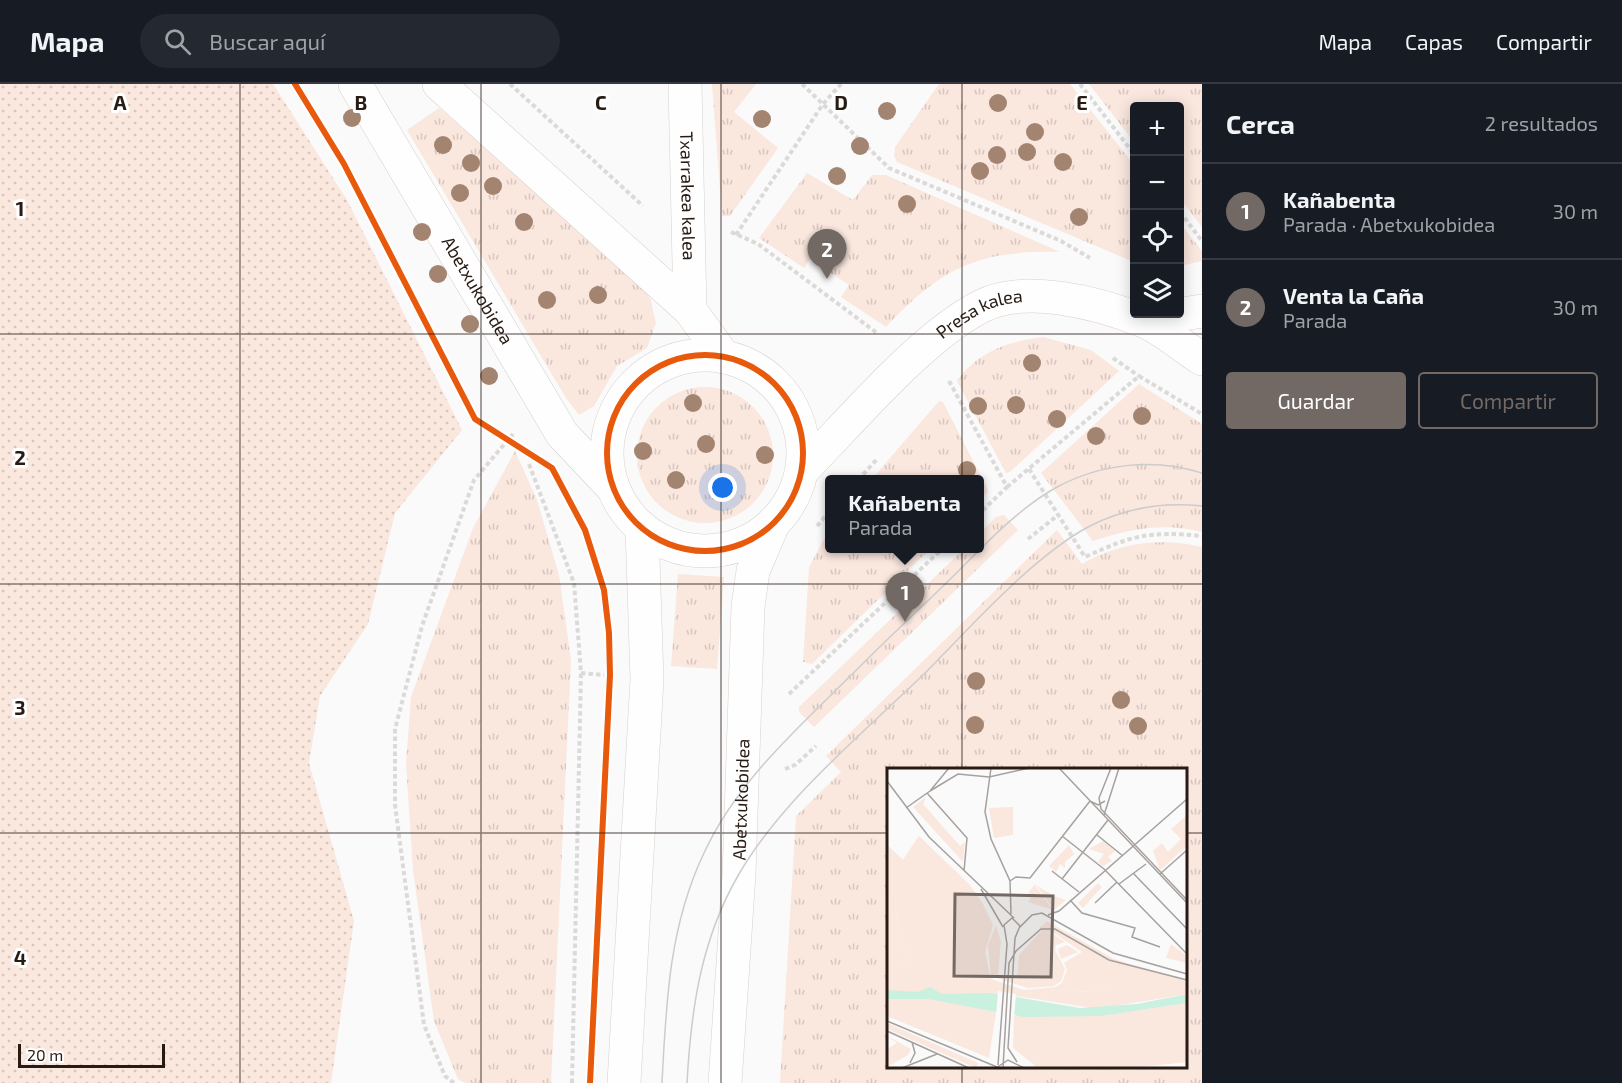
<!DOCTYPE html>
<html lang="es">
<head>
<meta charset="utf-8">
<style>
	:root { --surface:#171b24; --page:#242831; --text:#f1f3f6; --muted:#9ea1a6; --line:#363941; --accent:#726964 }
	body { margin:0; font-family:"Exo 2",sans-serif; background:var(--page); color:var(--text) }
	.controls { position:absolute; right:18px; top:18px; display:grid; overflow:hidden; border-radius:6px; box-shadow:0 3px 15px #0003 }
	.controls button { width:54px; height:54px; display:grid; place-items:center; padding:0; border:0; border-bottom:2px solid var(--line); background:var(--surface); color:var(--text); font:30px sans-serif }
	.scale { position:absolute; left:18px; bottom:15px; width:147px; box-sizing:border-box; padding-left:6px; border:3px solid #281b14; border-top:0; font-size:16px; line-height:21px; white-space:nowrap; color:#281b14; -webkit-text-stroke:4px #fff; paint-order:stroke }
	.you { position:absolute; left:723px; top:404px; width:21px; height:21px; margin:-15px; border:4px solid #fff; border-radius:50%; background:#1a73e8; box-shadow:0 0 0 9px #1a73e833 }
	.badge { display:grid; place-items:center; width:39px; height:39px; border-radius:50%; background:var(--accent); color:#fff; font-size:20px; font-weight:700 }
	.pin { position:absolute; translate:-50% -50px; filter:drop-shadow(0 2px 3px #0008) }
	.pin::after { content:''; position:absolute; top:32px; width:21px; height:18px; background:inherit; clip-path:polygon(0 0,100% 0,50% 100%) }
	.popup { position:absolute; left:825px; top:391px; width:159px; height:78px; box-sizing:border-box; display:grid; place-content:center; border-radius:6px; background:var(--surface); filter:drop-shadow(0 2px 4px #0005); font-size:20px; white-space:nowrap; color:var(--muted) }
	.popup b { font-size:22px; color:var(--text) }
	.popup::after { content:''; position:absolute; left:50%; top:100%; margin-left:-12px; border:12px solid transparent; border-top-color:var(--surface) }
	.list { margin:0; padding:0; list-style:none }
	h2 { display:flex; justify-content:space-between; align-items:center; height:78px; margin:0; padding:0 24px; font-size:26px }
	h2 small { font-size:20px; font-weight:400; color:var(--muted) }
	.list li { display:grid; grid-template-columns:39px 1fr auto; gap:18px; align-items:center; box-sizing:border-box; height:96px; padding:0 24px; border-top:2px solid var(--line) }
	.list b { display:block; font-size:22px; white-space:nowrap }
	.list p { margin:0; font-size:20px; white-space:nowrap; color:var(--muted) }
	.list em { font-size:20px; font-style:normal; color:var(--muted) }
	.actions { display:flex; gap:12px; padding:18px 24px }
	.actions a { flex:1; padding:14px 0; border:2px solid var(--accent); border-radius:6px; text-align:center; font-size:21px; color:var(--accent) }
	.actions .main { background:var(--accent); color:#fff }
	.icon { flex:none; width:33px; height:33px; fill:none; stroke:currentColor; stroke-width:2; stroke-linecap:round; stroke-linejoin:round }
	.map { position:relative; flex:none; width:1202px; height:999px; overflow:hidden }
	header { display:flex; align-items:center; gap:36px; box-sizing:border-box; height:84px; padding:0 30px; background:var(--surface); border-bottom:2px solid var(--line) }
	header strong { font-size:28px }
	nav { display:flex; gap:33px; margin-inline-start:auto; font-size:21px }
	.search { width:420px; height:54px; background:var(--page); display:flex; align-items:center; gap:15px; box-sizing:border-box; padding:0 21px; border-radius:33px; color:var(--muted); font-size:22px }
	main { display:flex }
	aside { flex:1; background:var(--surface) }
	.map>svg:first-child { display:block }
</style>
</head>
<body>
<header>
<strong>Mapa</strong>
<div class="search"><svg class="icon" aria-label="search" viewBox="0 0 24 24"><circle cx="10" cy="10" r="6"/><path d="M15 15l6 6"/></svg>Buscar aquí</div>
<nav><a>Mapa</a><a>Capas</a><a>Compartir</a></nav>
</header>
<main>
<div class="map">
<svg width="1202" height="999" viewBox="0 0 1202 999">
	<defs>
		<pattern id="grass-tufts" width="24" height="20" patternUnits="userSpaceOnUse" patternTransform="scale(1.5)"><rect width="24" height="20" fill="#fae7de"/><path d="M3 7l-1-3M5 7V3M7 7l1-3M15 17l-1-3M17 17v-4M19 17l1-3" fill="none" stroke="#d6c6be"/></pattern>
		<pattern id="park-dots" width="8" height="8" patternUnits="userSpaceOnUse" patternTransform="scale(1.5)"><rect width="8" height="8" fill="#fae7de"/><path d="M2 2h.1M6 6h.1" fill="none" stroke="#d6c6be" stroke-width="1.8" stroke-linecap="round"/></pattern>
	</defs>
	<rect width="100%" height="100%" fill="#fafafa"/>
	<!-- grass -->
	<g fill="url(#grass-tufts)" fill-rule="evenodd">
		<path d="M712 0H756L734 28 778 64 730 132H722Z"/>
		<path d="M939 0H1070L1134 81V178L897 78 894 72 895 63Z"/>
		<path d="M1089 0H1202V143L1180 115V22H1134V58Z"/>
		<path d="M439 24 626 184 650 214 656 239 647 264 617 282 594 322 579 331 566 314 407 46Z"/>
		<path d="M807 89 853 116 872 91H886L1060 168C978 166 941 184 886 243L841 213 849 201 810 175 804 184 759 154Z"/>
		<path d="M1180 139 1202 167V177L1180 182Z"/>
		<path d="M1043 253 1091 266 1119 287 1010 388 1006 389 957 297C977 268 1009 257 1043 253Z"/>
		<path d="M1139 300 1202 340V448C1165 438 1128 445 1093 457L1041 389Z"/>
		<circle cx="705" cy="371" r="68"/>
		<path d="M939 317 943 318 987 404 988 408 980 416V396L872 395Z"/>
		<path d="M515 367 537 416 559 491 571 576 551 999H465L458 995 434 937 413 786 406 680 411 613 473 444Z"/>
		<path d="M1004 431 1018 446 814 643 799 628V623L964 465 980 464V449L996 433Z"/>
		<path d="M830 444V464L930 465 812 580 803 578 809 483Z"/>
		<path d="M1057 446 1082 480C1117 459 1162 453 1202 463V999H780L796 732 841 688 826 672ZM888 686H1186V982H888Z"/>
		<path d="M678 490 724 493 717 585 671 582Z"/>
	</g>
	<!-- park -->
	<path fill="url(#park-dots)" d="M0 0H273L347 116 462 346 395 429 368 540 320 612 309 679 354 837 331 999H0Z"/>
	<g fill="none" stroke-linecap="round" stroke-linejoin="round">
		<!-- street casing -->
		<g stroke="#d7d0cc" stroke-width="34">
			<g id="street">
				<path id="s1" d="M685 0 690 226"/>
				<path d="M1143 236 1202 227"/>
				<path id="s2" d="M802 387C850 338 922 252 982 222 1026 200 1098 219 1141 236 1162 244 1183 263 1202 275"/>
			</g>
		</g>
		<!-- secondary casing -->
		<g stroke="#d7d0cc" stroke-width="34">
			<g id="secondary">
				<path id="s3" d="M355 0 562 350 613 404"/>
				<path d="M439 0 690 226 724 273"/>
				<circle cx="705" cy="369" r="98"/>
				<path d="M624 999 647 595 642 444"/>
				<path id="s4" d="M725 999 739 790 748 523 753 487 774 438"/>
			</g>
		</g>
		<!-- path -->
		<g stroke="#dbdad9" stroke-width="4" stroke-dasharray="4.5 3" stroke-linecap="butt">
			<path d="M510 0 643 122"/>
			<path d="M802 0 889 84 1061 157 1090 174"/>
			<path d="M1080 0 1134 70"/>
			<path d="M1180 128 1202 157"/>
			<path d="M731 148 758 160 877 249"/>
			<path d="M736 151 823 20 841 0"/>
			<path d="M1113 274 1139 292"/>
			<path d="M949 297 1007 403 980 429"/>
			<path d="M529 380 574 499 581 589 604 591"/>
			<path d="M1029 385 1085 473C1133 451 1149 447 1202 452"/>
			<path d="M858 396 878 374"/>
			<path d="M1007 403 1139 292 1202 330"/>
			<path d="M817 442 830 427"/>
			<path d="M1028 455 1058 431"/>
			<path d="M789 610 943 464"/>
			<path d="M785 685 795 681 816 662"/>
			<path d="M454 999 445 992 424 941 395 721V645L422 542 474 396 513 350"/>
			<path d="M572 999 581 589"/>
		</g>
		<!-- street -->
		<use href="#street" stroke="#fefefe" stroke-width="33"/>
		<!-- secondary -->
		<use href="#secondary" stroke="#fefefe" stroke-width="33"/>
		<!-- tram -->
		<g stroke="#cdcccc" stroke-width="1.5">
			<path d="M662 999C666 920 669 842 704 769 733 706 782 659 831 611 866 576 902 541 938 507 975 472 1012 428 1057 403 1102 379 1154 374 1202 389"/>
			<path d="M687 999C691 925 701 855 739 790 782 716 861 651 923 591 970 544 1031 474 1088 443 1124 424 1162 418 1202 422"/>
		</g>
		<!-- cycleway casing -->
		<g stroke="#fff" stroke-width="10">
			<g id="cycleway">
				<path d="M295 0 344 80 475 335 552 384 585 446 604 506 609 549 610 591 590 999"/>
				<circle cx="705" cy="369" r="98"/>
			</g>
		</g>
		<!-- cycleway -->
		<use href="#cycleway" stroke="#e8590c" stroke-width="6"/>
	</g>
	<!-- trees -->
	<g fill="#a38470">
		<circle cx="998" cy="19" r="9"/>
		<circle cx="887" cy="27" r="9"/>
		<circle cx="352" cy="34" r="9"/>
		<circle cx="762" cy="35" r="9"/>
		<circle cx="1035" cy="48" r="9"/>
		<circle cx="443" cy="61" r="9"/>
		<circle cx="860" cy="62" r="9"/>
		<circle cx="1027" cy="68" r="9"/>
		<circle cx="997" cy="71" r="9"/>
		<circle cx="1063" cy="78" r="9"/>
		<circle cx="471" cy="79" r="9"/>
		<circle cx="980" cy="87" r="9"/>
		<circle cx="837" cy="92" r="9"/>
		<circle cx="493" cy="102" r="9"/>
		<circle cx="460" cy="109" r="9"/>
		<circle cx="907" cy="120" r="9"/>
		<circle cx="1079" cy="133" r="9"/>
		<circle cx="524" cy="138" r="9"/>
		<circle cx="422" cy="148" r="9"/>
		<circle cx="438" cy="190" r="9"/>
		<circle cx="598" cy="211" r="9"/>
		<circle cx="547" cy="216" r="9"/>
		<circle cx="470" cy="240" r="9"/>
		<circle cx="1032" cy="279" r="9"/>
		<circle cx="489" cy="292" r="9"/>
		<circle cx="693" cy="319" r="9"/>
		<circle cx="1016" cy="321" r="9"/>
		<circle cx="978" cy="322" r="9"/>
		<circle cx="1142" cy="332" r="9"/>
		<circle cx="1057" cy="335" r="9"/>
		<circle cx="1096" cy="352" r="9"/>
		<circle cx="706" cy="360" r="9"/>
		<circle cx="643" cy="367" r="9"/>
		<circle cx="765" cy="371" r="9"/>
		<circle cx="967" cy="386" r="9"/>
		<circle cx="676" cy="396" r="9"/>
		<circle cx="976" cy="597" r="9"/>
		<circle cx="1121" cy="616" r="9"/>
		<circle cx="975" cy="641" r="9"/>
		<circle cx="1138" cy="642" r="9"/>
	</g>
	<!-- grid -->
	<path fill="none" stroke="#281b14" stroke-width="1.5" stroke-opacity="0.55" d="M240 0V999M481 0V999M721 0V999M962 0V686M0 250H1202M0 500H1202M0 749H888M1186 749H1202M962 982V999"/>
	<g text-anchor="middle" stroke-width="6" stroke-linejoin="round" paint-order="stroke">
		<!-- street labels -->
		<g font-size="18" fill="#281b14" stroke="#fff">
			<text dy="6" stroke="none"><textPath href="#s1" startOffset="112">Txarrakea kalea</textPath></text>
			<text dy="6" stroke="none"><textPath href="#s3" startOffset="240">Abetxukobidea</textPath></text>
			<text dy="6" stroke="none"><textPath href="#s2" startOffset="240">Presa kalea</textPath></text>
			<text dy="6" stroke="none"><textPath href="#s4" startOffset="284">Abetxukobidea</textPath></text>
		</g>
	</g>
	<!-- overview -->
	<g transform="translate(887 684)">
		<rect width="300" height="300" fill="#fafafa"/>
		<path d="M39 29 36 36 73 78 78 74 76 94 26 39ZM32 68 82 116 96 136 106 157 98 184 104 211 137 222 169 219 175 215 180 202 177 195 195 184 167 165H156L152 160 160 153 227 191 300 213 208 224 161 222 149 231 105 225 94 219 38 151 0 121V77L16 92ZM148 116 149 119 166 142 141 134 144 128 141 125ZM149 117 167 128 179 132 167 142ZM109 157 114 174 111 208 130 211 132 187 153 164 166 166 178 174 169 177 168 182 178 201 174 213 167 218 141 220 104 208 101 177ZM284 176 300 188V195L279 190ZM180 177 191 184 174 191 171 181ZM0 255 91 295 89 300 0 261ZM0 268 24 281 21 287 0 299V281L10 275Z" fill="#fae7de"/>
		<path d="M287 213H300V226L210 241 149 231 161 222 208 224Z" fill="#fae7de"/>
		<path d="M126 39V67L107 70 102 40ZM300 47V78L273 102 266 83 275 75 281 84 294 71 284 61ZM32 68 89 125 105 155 92 182 94 218 105 225 109 245 102 290 0 248V204L22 196 10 157 8 129 0 121V77L16 92ZM300 235V294L245 300H151L126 280 127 248H215Z" fill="#fae7de"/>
		<path d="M216 73 228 83 221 89 225 93 216 98 211 94 217 86 202 81ZM182 77 187 86 178 94V100L173 96 169 104 162 98ZM211 115 215 119 196 140 191 135ZM0 121 8 129 10 157 22 196 0 204Z" fill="#fae7de"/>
		<path d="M43 219 55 226 105 225 193 240 250 236 300 226V235L215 248 137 249 41 231H0V222L31 224Z" fill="#caf0e0"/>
		<path d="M111 223 129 226 127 251 109 248Z" fill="#fafafa"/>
		<path fill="none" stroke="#a6a19e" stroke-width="1.5" d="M104 0 98 44 104 71 123 113 124 146M172 0 300 135M224 0 212 30 214 41 300 132M0 13 42 69 127 150M43 23 71 6 102 9 142 0M40 25 80 70 77 103M19 40 43 23 62 0M217 47 232 0M210 67 236 88M175 68 217 101 300 186M165 103 192 124M246 105 300 161M273 106 300 82M175 111 221 52M123 113 129 109 143 110 203 33 211 37 218 33M232 116 259 96M94 121 116 159M183 132 195 145 248 160 245 169 273 179M208 135 230 114M161 147 172 143 300 31M133 159 145 147 155 145 226 185 300 206M0 253 110 299M0 263 82 300M23 295 28 285 25 274M111 297 120 176 117 157 125 150 133 158 128 170 121 280 130 294M15 300 50 286M109 300 121 292 137 300M116 300 122 195 129 183 154 161H168L222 192 300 212"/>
		<path fill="#726964" fill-opacity="0.15" stroke="#726964" stroke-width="3" d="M68 126 166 128 164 209 67 208Z"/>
		<rect width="300" height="300" fill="none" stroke="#281b14" stroke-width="3"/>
	</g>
	<g font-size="20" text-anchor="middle" font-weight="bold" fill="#281b14" stroke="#fff" stroke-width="6" stroke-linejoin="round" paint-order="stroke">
		<text x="120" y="26">A</text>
		<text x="361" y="26">B</text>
		<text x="601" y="26">C</text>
		<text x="841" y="26">D</text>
		<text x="1082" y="26">E</text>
		<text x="20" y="132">1</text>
		<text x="20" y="381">2</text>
		<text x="20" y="631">3</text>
		<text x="20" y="881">4</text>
	</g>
</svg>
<div class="controls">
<button>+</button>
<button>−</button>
<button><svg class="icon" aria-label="locate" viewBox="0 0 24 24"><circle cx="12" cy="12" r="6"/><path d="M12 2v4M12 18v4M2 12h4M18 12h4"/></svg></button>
<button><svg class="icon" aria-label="layers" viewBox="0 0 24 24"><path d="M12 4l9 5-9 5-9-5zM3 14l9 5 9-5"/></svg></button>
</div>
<div class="scale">20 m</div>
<div class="you"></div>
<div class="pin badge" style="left:905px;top:538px">1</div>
<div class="popup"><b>Kañabenta</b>Parada</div>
<div class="pin badge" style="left:827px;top:195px">2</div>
</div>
<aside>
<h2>Cerca<small>2 resultados</small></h2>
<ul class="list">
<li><span class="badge">1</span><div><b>Kañabenta</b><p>Parada · Abetxukobidea</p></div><em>30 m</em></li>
<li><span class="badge">2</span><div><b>Venta la Caña</b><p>Parada</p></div><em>30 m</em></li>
</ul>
<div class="actions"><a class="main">Guardar</a><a>Compartir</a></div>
</aside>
</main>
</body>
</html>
